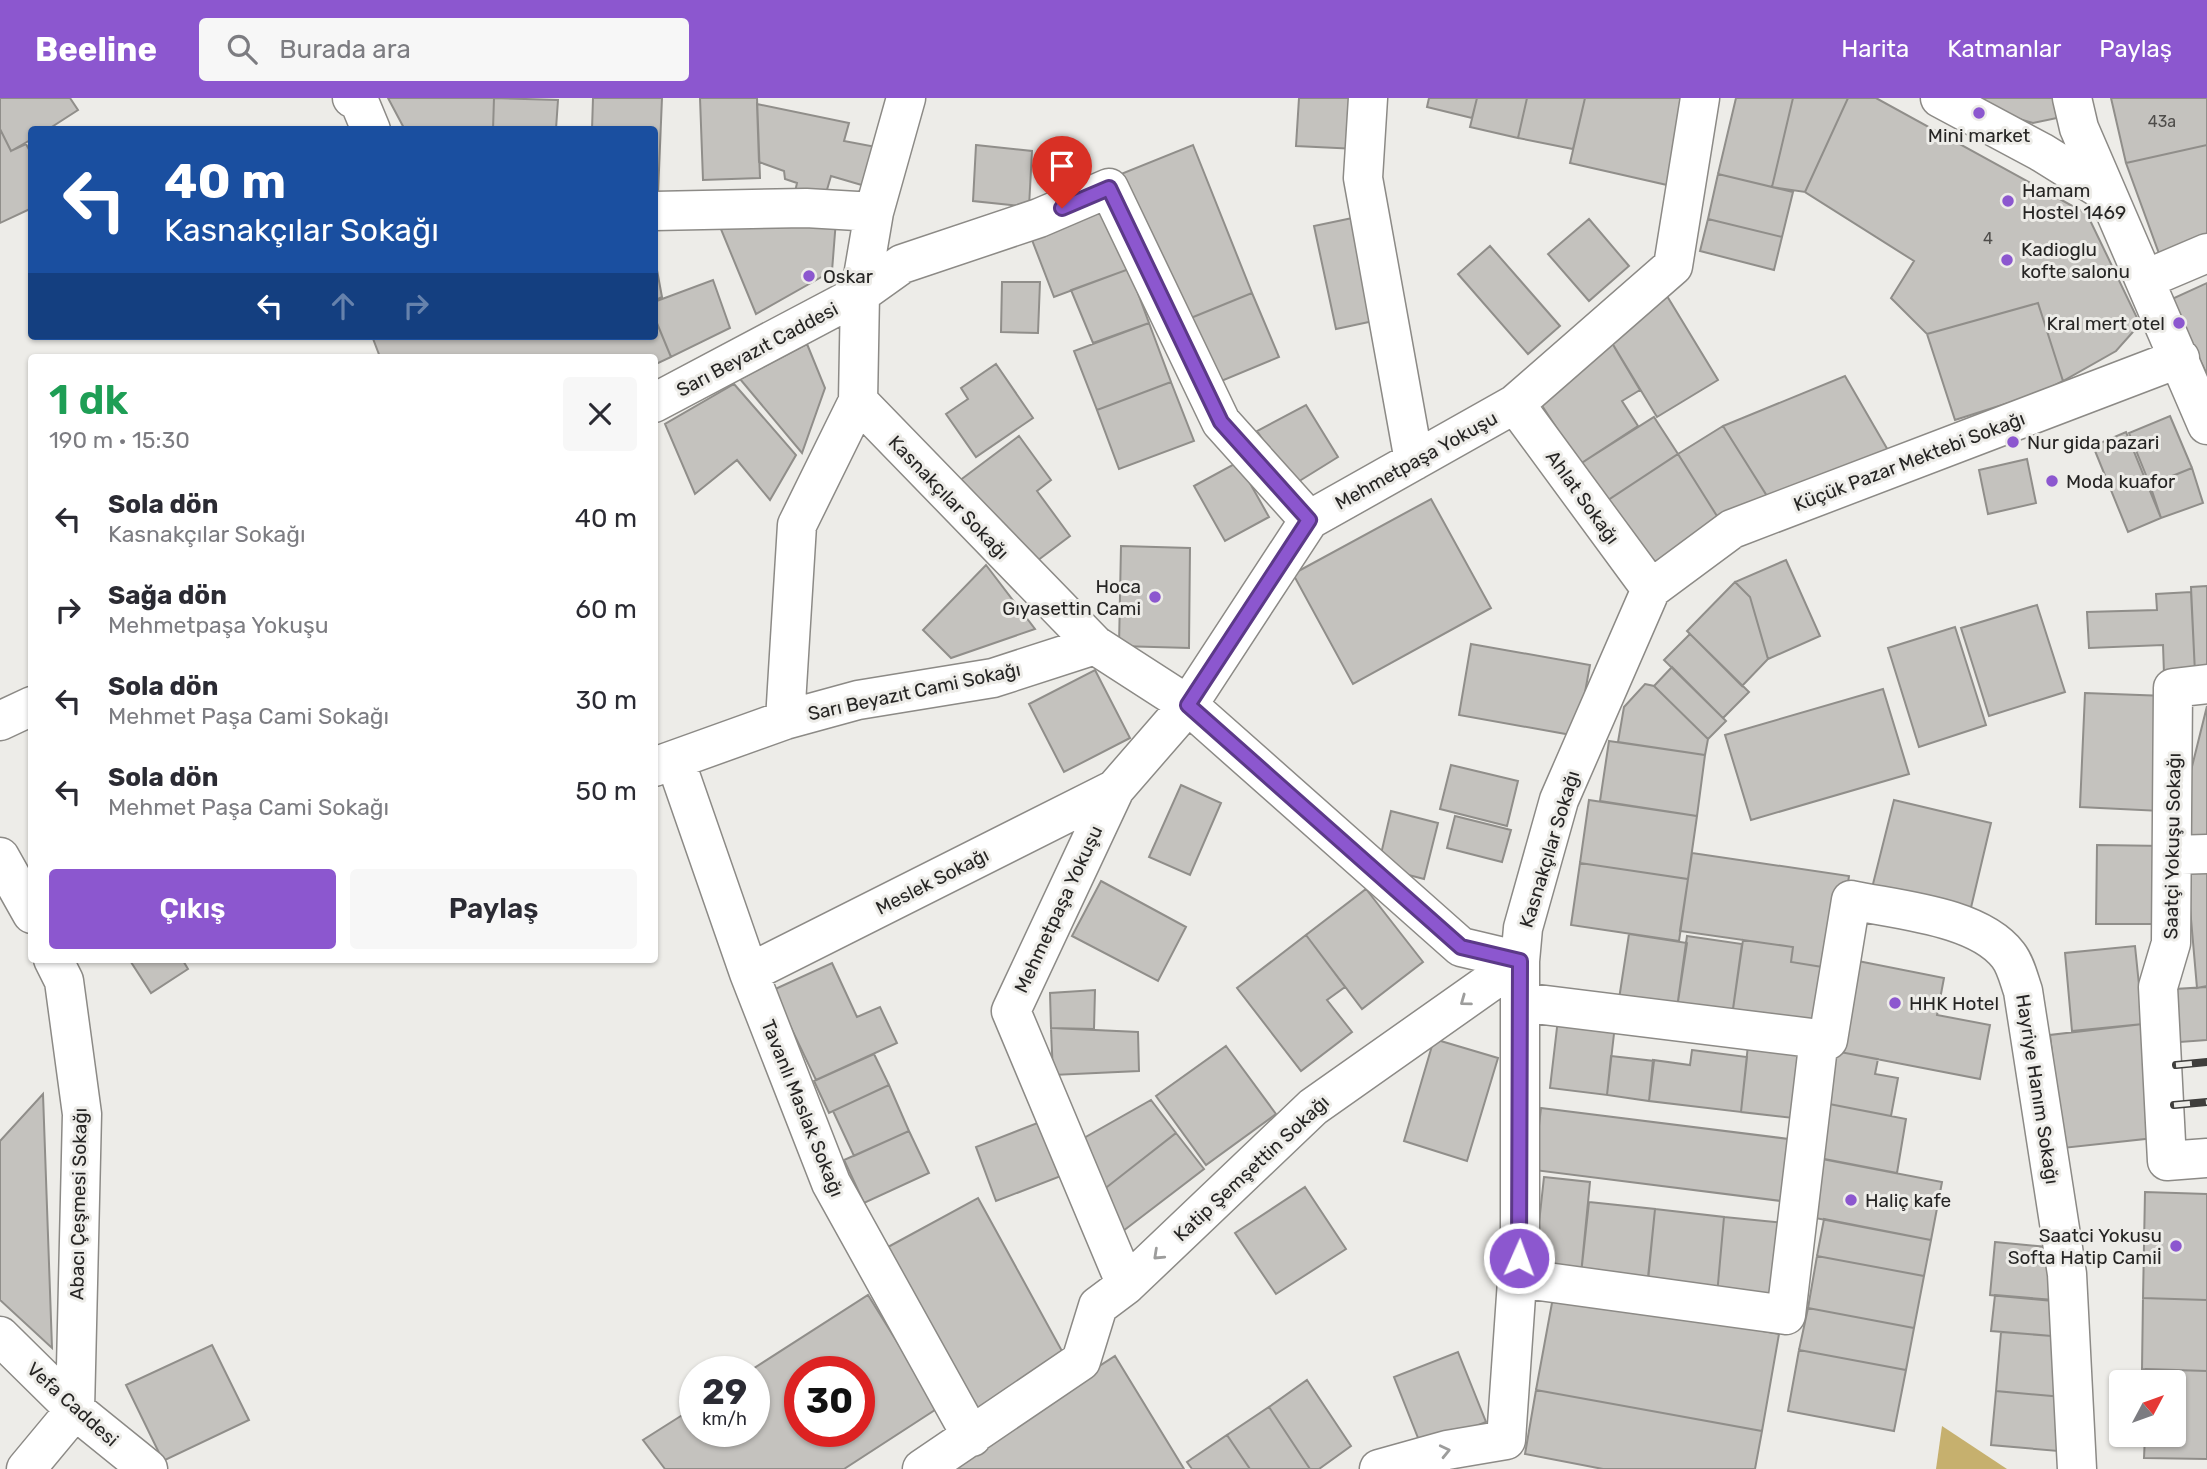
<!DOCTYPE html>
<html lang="tr">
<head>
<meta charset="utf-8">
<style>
  body { margin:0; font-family:Rubik,sans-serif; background:#f7f7f7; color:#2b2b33; height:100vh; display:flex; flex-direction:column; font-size:26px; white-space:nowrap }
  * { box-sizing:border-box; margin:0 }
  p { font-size:23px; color:#7c7c81 }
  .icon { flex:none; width:38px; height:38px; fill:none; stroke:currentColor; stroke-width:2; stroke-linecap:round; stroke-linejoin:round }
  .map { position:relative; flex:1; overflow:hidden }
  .drawer { position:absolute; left:28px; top:256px; width:630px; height:609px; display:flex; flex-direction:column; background:#fff; border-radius:7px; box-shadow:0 2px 5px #0004 }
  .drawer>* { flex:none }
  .top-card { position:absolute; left:28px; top:28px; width:630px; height:214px; border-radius:7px; box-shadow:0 2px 5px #0004; background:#1a4fa0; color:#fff; overflow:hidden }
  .needle { width:46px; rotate:49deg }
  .controls { position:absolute; left:2109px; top:1272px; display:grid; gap:14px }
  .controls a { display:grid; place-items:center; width:77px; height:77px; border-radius:7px; background:#fff; box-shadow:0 2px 5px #0004; font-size:35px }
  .speed { position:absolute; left:679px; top:1258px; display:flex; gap:14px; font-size:35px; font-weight:700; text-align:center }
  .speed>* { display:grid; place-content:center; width:91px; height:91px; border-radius:50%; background:#fff; box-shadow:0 2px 5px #0004; line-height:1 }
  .speed small { font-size:18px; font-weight:400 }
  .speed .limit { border:10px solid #d22; background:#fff; color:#111 }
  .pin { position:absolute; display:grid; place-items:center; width:60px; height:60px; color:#fff; margin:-72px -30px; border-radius:50% 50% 50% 0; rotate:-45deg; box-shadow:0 0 7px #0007 }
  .pin .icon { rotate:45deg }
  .me { position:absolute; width:77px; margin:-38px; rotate:2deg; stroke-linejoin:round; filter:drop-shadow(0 0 5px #0008) }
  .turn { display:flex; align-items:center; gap:24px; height:147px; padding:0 21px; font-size:32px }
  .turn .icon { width:91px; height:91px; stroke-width:2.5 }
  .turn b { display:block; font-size:49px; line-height:60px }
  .lanes { display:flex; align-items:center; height:66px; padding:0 21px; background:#0003; justify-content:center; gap:35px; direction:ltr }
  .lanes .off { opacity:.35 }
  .round { display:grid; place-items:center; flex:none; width:74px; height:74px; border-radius:7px; background:#f7f7f7 }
  .head { display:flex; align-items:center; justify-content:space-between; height:119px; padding:0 21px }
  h1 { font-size:42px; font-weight:600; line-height:52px; color:#1e9e55 }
  .action { display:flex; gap:14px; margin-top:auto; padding:14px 21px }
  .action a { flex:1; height:80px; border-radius:7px; background:#8c57cf; color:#fff; font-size:28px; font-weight:600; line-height:80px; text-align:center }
  .action a+a { background:#f7f7f7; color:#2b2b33 }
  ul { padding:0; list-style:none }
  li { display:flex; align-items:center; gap:21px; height:91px; padding:0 21px }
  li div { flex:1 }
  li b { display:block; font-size:26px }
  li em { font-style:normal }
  header { display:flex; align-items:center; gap:42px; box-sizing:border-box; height:98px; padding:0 35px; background:#8c57cf; color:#fff }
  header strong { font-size:33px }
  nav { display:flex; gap:38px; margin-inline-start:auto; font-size:24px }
  .search { width:490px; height:63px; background:#f7f7f7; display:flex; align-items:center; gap:18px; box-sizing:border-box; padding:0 24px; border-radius:7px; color:#7c7c81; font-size:26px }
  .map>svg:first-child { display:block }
</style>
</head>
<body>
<header>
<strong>Beeline</strong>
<div class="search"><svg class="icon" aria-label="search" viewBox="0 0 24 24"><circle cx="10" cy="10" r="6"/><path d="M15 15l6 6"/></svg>Burada ara</div>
<nav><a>Harita</a><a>Katmanlar</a><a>Paylaş</a></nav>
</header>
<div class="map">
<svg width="2207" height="1371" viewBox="0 0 2207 1371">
  <rect width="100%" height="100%" fill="#edece8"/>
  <path fill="#c6b06e" d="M1942,1328L2007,1371H1936Z"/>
  <path fill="#c4c2be" stroke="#908e8a" stroke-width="2" fill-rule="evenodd" d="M0,0H70L78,12L47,32H32V41L11,53L0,31Z
    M388,0H494L493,32H405Z
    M494,0L558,2L556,31L567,32H493Z
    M593,0H662L658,96H654V32H592Z
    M700,0H757L760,80L703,82Z
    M1299,0H1360L1357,51L1296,48Z
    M1429,0H1477L1472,20L1427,9Z
    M1477,0H1527L1518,40L1470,29Z
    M1527,0H1585L1573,51L1518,40Z
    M1585,0H1687L1667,87L1570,65Z
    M1736,0H1793L1772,89L1718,76Z
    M1793,0H1848L1805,94L1772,89Z
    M1848,0H1876L2087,116L2140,226L2116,253L2063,283L2038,205L1927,236L1891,200L1914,163L1805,94Z
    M1964,0H2053L2057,20L2033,25L1963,5Z
    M2111,0H2207V47L2126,65Z
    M757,6L849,25L844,43L876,49L865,88L831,78L824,102L795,94L797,85L785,81L784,73L759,64Z
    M0,31L11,53L26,46L32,57V110L0,125Z
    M976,47L1032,53L1029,109L973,103Z
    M1193,47L1252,195L1181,224L1121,76Z
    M2207,47V144L2161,161L2126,65Z
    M1718,76L1793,94L1782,139L1708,121Z
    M1102,101L1129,171L1054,199L1027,129Z
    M1362,118L1383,221L1336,231L1314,128Z
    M1589,121L1629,168L1589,203L1548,156Z
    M1708,121L1782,139L1774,172L1700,153Z
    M836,122L832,173L756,216L718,124Z
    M1490,148L1560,228L1528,256L1458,176Z
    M654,156L662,199L654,203Z
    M1129,171L1149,225L1093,245L1071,192Z
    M713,182L730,230L671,259L654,218V204Z
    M1002,184H1040L1038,235L1001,234Z
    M2207,185V277L2172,201Z
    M1252,195L1279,259L1207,289L1181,224Z
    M1667,198L1718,282L1657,319L1606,235Z
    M2038,205L2063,283L2040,295L1955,322L1927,236Z
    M654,218L671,259L654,267V259H380L372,238H654Z
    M1149,225L1171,284L1097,312L1074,253Z
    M1606,235L1640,292L1622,303L1638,328L1580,366L1539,303Z
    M807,246L825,290L802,355L740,281Z
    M996,266L1033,320L976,359L946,316L968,301L961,290Z
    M1845,278L1889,354L1767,398L1723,328Z
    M1171,284L1194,343L1119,371L1097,312Z
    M734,286L796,357L770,402L737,362L695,396L665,326Z
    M1306,307L1338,359L1293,387L1257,333Z
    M2170,318L2192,370L2150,387L2129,335Z
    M1654,319L1678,356L1605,404L1580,366Z
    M1723,328L1767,398L1722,426L1678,356Z
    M2126,334L2161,420L2128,434L2093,348Z
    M1019,338L1051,382L1037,393L1070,438L1033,466L955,386Z
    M1678,356L1722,426L1649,474L1605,404Z
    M2027,361L2036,405L1988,416L1979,372Z
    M1238,364L1269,419L1225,443L1194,388Z
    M2192,370L2203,405L2161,420L2150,387Z
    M1431,401L1491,510L1353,586L1293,476Z
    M1121,448L1190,450L1189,550L1119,548Z
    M1786,462L1820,538L1768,561L1750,499L1735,484Z
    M986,467L1035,531L951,560L923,532Z
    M1735,484L1750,499L1768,561L1742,588L1687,533Z
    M2207,488V574L2195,575L2191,489Z
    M2191,494L2195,575L2164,576L2163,547L2089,550L2087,514L2157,512L2156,496Z
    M2037,507L2065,594L1989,618L1961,530Z
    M1955,529L1986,627L1919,649L1888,550Z
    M1690,536L1749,594L1723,620L1664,562Z
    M1471,546L1590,567L1577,638L1459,617Z
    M1672,569L1726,623L1708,641L1654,588Z
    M1095,572L1130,640L1064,674L1029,606Z
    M1645,586L1654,588L1708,641L1705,657L1618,644L1624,609Z
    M1883,591L1909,676L1751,722L1725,637Z
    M2085,595L2166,598L2161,713L2080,709Z
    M2207,608V751L2188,753L2182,709Z
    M1609,643L1705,657L1697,718L1600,703Z
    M1451,667L1518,683L1507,728L1440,711Z
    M1181,687L1221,705L1190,777L1149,759Z
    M1589,702L1697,718L1688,781L1580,765Z
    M1894,702L1991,725L1969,818L1871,794Z
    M1391,713L1438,725L1424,781L1378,769Z
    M1455,718L1511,732L1502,764L1447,750Z
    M2097,747L2165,748V826H2096Z
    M1692,755L1849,778L1835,871L1791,864L1793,849L1680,833Z
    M1580,765L1688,781L1679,843L1571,827Z
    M2207,774V888L2197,890L2187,775Z
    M1101,783L1186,829L1158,883L1072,838Z
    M1366,791L1423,864L1362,911L1306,837Z
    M1629,836L1687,845L1677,910L1619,901Z
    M1306,837L1345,889L1327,902L1352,934L1301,973L1237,890Z
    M1687,838L1742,846L1732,918L1677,910Z
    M1743,842L1793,849L1791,864L1835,871L1827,932L1731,925Z
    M2135,848L2143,926L2072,933L2065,855Z
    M129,861H182L188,871L151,895Z
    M1858,863L1944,880L1937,917L1990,927L1980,981L1840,954Z
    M832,865L857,919L880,909L897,945L816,982L773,892Z
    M2207,889V942L2180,944L2175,891Z
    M1095,892L1094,931L1051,930L1050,895Z
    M1558,921L1615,927L1607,997L1550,990Z
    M2143,926L2154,1040L2063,1050L2050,937Z
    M1051,930L1138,934L1139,973L1053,977Z
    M1434,941L1498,960L1467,1063L1404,1043Z
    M1748,947L1810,955L1802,1021L1741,1014Z
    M1226,948L1276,1016L1206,1067L1156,998Z
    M1692,952L1747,959L1741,1014L1649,1003L1653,962L1690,967Z
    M1829,952L1878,961L1875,976L1898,980L1891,1018L1819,1004Z
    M874,956L889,987L829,1015L814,983Z
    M1611,958L1654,963L1649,1003L1607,997Z
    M889,987L909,1033L854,1058L833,1013Z
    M43,996L52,1250L0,1202V1043Z
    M1151,1002L1176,1035L1098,1096L1077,1044Z
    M1824,1005L1906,1021L1897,1075L1814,1059Z
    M1541,1010L1797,1042L1789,1104L1534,1072Z
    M1040,1024L1061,1078L996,1103L976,1049Z
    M909,1033L929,1075L864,1105L844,1062Z
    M1176,1035L1204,1071L1114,1140L1098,1096Z
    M1822,1061L1942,1084L1931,1142L1810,1119Z
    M1544,1079L1590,1084L1581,1176L1534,1171Z
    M1305,1089L1346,1151L1276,1196L1235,1135Z
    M2145,1094L2207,1096V1202L2143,1200Z
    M978,1100L1068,1264L978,1313L888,1149Z
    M1589,1104L1655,1111L1648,1183L1581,1176Z
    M1655,1111L1724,1119L1717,1197L1647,1189Z
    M1724,1119L1784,1125L1775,1204L1717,1197Z
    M1824,1121L1931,1142L1924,1178L1817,1158Z
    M1995,1144L2057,1150L2052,1203L1990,1197Z
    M1817,1158L1924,1178L1914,1230L1808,1210Z
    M1554,1194L1779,1236L1762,1333L1536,1292Z
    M868,1197L938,1310L844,1371H665L643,1342L695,1309V1334H754V1274H748ZM800,1274H859V1334H800Z
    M1995,1197L2054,1202L2052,1238L1991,1233Z
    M2143,1200L2207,1202V1273L2142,1271Z
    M1808,1210L1914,1230L1906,1272L1799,1252Z
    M2001,1234L2052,1238L2063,1299L1996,1293Z
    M212,1247L249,1322L163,1363L126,1287Z
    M1799,1252L1906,1272L1894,1333L1788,1313Z
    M1458,1254L1486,1324L1422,1350L1394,1279Z
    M1115,1258L1184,1371H940Z
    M2146,1271L2207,1273V1361L2144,1360L2145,1337H2174V1284H2145Z
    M1307,1282L1351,1348L1319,1371H1310L1269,1309Z
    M1536,1292L1762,1333L1755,1371H1603L1525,1356Z
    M1996,1293L2063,1299L2058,1353L1991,1347Z
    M1269,1309L1310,1371H1250L1227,1337Z
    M1227,1337L1250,1371H1192L1187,1364Z"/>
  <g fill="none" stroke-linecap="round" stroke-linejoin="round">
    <g stroke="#8c8a86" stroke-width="41">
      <path id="minor" d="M352,0L359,3L371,32
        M1368,0L1363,80L1414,363
        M1940,0L2041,54L2107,95
        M2072,0L2079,30L2207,327
        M654,113L806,110L874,114
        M2146,181L2207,155
        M858,303L1095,547L1188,607L1461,849L1520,863
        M654,305L860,196L902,166L1039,120L1109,90L1221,324L1309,422
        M1515,306L1651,491
        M2207,586L2173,590L2171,845L2158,889L2167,1063L2207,1060
        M785,622L797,427L858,303L860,196L874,114L906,0
        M0,623L32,608
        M675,662L749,875L831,1085L972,1339
        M654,669L785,622L858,602L993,580L1095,547
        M2173,757L2207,756
        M0,759L32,816
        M749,875L1115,691
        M1520,904L1828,942L1851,802C1898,812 1978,818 2008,857C2016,867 2019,882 2023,893L2067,1176L2077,1371
        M1518,1180L1786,1217L1819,940
        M1126,1187L1011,913L1115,691L1188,607L1309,422L1515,306L1673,168L1700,0
        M0,1238L75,1312L148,1371
        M26,1371L75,1312L82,1016L64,883L53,861
        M922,1371L1081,1263L1098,1208L1126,1187L1313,1009L1520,863
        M1379,1371L1447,1352L1506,1342L1520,1140V863L1523,830L1559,702L1651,491L1732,431L2180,260"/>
    </g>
    <use href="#minor" stroke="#fff" stroke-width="38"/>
    <g stroke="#3f3e3c" stroke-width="8">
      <path id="rail" d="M2176,967L2207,964
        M2174,1007L2207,1004"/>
    </g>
    <use href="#rail" stroke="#edece8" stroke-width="5" stroke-dasharray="16" stroke-linecap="butt"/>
  </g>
  <defs><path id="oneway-chevron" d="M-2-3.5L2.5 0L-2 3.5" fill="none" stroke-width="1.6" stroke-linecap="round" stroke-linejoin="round" transform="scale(1.75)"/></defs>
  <g stroke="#9d9d9c">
    <use href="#oneway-chevron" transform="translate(1465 903) rotate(144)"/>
    <use href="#oneway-chevron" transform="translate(1158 1157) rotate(137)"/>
    <use href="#oneway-chevron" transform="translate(1445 1353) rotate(-13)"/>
  </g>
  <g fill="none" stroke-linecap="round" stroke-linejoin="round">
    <g stroke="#5b3987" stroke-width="18">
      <path id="route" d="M1062,110L1109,90L1221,324L1309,422L1188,607L1461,849L1520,863L1519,1160"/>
    </g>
    <use href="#route" stroke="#8c57cf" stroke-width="12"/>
  </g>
  <g fill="#8c57cf" stroke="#edece8" stroke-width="2.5">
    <circle cx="1979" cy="15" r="7"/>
    <circle cx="2008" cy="103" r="7"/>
    <circle cx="2007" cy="162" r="7"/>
    <circle cx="809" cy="178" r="7"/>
    <circle cx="2179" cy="225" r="7"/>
    <circle cx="2013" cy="344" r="7"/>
    <circle cx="2052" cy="383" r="7"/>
    <circle cx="1155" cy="499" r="7"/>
    <circle cx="1895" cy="905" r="7"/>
    <circle cx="1851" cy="1102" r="7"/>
    <circle cx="2176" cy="1148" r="7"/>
  </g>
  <g text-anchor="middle" stroke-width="6" stroke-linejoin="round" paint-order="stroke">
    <g font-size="16" fill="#4e4c4a">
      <text x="2162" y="29">43a</text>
      <text x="1988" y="146">4</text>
    </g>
    <g font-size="19" fill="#262524" stroke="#edece8" text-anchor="start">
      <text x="1979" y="44" text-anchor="middle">Mini market</text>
      <text x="2022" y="99">Hamam<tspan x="2022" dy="22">Hostel 1469</tspan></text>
      <text x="2021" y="158">Kadioglu<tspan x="2021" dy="22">kofte salonu</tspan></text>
      <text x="823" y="185">Oskar</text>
      <text x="2165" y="232" text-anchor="end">Kral mert otel</text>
      <text x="2027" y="351">Nur gida pazari</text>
      <text x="2066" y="390">Moda kuafor</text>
      <text x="1141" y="495" text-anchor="end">Hoca<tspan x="1141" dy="22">Gıyasettin Cami</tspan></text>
      <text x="1909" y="912">HHK Hotel</text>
      <text x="1865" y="1109">Haliç kafe</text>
      <text x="2162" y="1144" text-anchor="end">Saatci Yokusu<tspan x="2162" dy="22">Softa Hatip Camiİ</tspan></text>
    </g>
    <g font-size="19" fill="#262524" stroke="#edece8">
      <text transform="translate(757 251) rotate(-28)" y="7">Sarı Beyazıt Caddesi</text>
      <text transform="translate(1416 362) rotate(-29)" y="7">Mehmetpaşa Yokuşu</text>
      <text transform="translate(1909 363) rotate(-21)" y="7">Küçük Pazar Mektebi Sokağı</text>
      <text transform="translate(949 399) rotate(46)" y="7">Kasnakçılar Sokağı</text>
      <text transform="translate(1583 399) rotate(54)" y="7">Ahlat Sokağı</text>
      <text transform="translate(914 593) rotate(-12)" y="7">Sarı Beyazıt Cami Sokağı</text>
      <text transform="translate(2172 748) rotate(-89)" y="7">Saatçi Yokuşu Sokağı</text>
      <text transform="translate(1549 751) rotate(-73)" y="7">Kasnakçılar Sokağı</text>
      <text transform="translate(932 783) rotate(-27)" y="7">Meslek Sokağı</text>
      <text transform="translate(1058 811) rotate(-65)" y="7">Mehmetpaşa Yokuşu</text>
      <text transform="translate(2038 991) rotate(81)" y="7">Hayriye Hanım Sokağı</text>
      <text transform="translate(803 1010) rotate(68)" y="7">Tavanlı Maslak Sokağı</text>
      <text transform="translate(1251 1070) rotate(-43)" y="7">Katip Şemşettin Sokağı</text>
      <text transform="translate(78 1106) rotate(-89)" y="7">Abacı Çeşmesi Sokağı</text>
      <text transform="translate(73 1306) rotate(42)" y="7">Vefa Caddesi</text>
    </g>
  </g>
</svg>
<div class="controls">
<a><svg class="needle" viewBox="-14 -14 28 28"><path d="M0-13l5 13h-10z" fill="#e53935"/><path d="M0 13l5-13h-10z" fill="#7c7c81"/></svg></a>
</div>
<div class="speed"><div>29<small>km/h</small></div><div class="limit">30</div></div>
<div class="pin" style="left:1062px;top:110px;background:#d93025"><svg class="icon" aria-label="arrive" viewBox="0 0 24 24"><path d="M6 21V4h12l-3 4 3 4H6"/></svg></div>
<svg class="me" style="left:1519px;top:1160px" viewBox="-20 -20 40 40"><circle r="17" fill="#8c57cf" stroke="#fff" stroke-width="3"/><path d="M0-11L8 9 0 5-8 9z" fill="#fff"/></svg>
<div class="top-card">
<div class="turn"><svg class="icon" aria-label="left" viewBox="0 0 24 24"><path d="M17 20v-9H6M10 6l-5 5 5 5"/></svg><div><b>40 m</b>Kasnakçılar Sokağı</div></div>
<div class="lanes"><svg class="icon" aria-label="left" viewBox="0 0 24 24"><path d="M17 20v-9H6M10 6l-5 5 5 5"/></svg><svg class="icon off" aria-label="ahead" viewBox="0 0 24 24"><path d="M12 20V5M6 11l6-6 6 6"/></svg><svg class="icon off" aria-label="right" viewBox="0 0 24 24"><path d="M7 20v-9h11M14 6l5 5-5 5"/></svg></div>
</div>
<section class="drawer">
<div class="head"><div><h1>1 dk</h1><p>190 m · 15:30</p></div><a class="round"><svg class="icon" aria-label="close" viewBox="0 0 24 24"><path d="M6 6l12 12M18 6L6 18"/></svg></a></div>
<ul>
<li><svg class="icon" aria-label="left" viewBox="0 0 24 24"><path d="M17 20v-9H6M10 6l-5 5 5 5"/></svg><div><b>Sola dön</b><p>Kasnakçılar Sokağı</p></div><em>40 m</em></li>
<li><svg class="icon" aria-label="right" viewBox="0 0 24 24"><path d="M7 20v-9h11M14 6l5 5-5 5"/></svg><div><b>Sağa dön</b><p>Mehmetpaşa Yokuşu</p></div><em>60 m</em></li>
<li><svg class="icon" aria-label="left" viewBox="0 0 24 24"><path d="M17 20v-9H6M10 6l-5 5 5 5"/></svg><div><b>Sola dön</b><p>Mehmet Paşa Cami Sokağı</p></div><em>30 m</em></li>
<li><svg class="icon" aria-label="left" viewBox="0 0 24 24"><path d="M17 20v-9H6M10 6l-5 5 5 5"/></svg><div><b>Sola dön</b><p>Mehmet Paşa Cami Sokağı</p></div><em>50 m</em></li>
</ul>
<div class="action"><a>Çıkış</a><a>Paylaş</a></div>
</section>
</div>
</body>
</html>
